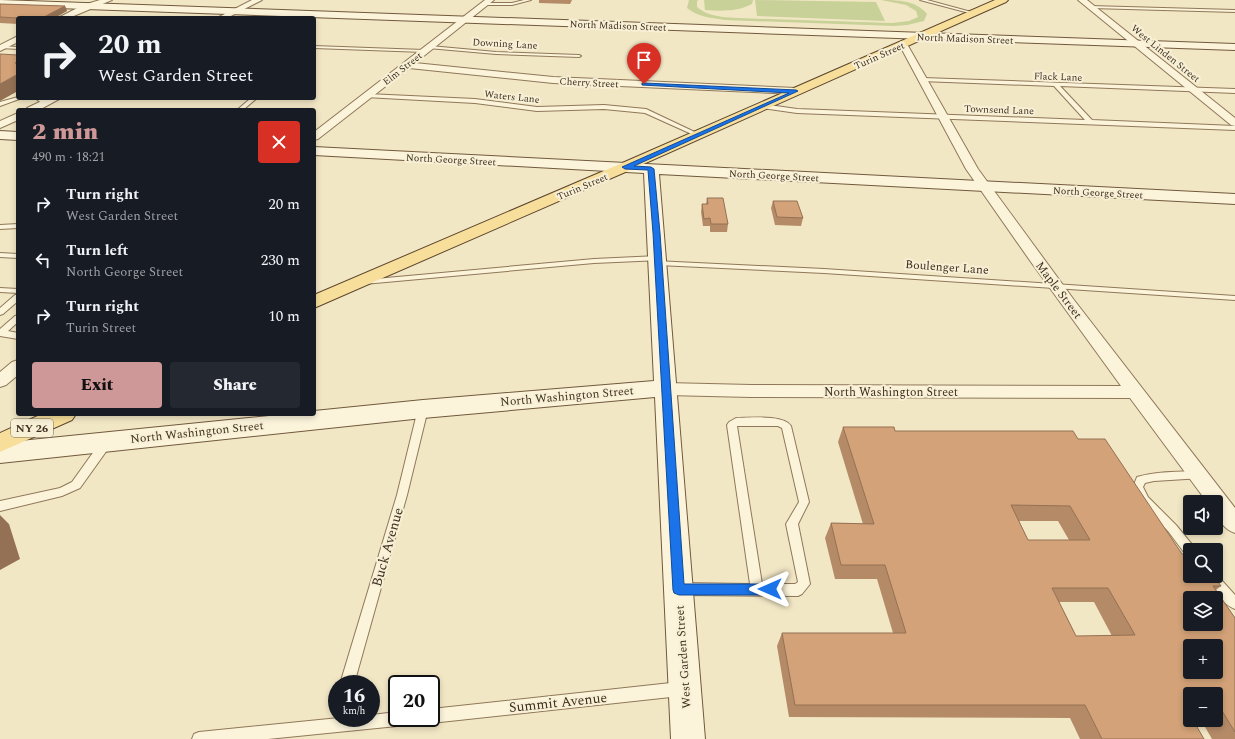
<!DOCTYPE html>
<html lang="en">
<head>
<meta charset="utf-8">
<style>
  body { margin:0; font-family:Spectral,serif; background:#242831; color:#f1f3f6; height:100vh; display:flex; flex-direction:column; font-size:15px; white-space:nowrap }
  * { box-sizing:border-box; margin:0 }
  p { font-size:13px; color:#9ea1a6 }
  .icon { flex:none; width:22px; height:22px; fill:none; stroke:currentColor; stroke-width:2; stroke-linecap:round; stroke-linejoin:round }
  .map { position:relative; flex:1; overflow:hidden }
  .sheet { position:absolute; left:16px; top:108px; width:300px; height:308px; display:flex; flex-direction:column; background:#171b24; border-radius:4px; box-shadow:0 2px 6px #0003 }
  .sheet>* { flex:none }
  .banner { position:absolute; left:16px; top:16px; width:300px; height:84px; border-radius:4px; box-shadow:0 2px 6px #0003; background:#171b24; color:#f1f3f6; overflow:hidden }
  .controls { position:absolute; left:1183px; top:495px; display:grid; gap:8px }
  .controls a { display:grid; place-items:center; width:40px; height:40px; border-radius:4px; background:#171b24; box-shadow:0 2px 6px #0003; font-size:20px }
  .speed { position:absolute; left:328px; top:675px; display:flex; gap:8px; font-size:20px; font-weight:700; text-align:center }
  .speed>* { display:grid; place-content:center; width:52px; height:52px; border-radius:50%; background:#171b24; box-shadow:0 2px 6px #0003; line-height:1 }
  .speed small { font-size:10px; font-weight:400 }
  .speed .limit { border:2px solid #111; border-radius:6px; background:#fff; color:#111 }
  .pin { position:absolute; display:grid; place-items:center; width:34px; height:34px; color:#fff; margin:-41px -17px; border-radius:50% 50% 50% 0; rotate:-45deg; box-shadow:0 0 4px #0007 }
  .pin .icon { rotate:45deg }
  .me { position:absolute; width:44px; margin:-22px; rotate:270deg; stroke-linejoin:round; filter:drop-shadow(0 0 3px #0008) }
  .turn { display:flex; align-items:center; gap:14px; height:84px; padding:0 16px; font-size:18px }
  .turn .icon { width:52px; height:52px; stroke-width:2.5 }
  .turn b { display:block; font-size:28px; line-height:34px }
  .round { display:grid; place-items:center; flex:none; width:42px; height:42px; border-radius:4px; background:#242831 }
  .head { display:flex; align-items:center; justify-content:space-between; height:68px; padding:0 16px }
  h1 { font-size:24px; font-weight:800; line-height:30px; color:#ce9898 }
  .button { display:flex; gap:8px; margin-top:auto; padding:8px 16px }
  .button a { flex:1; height:46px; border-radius:4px; background:#ce9898; color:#111; font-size:16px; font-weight:800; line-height:46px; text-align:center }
  .button a+a { background:#242831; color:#f1f3f6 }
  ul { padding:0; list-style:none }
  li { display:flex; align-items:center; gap:12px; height:56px; padding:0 16px }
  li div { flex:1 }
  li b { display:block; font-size:15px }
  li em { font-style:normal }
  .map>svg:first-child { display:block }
</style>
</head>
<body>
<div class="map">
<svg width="1235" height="739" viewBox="0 0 1235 739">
  <rect width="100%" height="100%" fill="#f2e7c5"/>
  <path fill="#c8d198" d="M689,0H699L697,1V7C707,16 722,17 736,18L892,23L909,21L918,17L916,11L906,5L881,0C897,0 916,0 927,14L924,21L907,25L894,26L725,20C712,18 698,17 687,8Z
    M704,0H753L752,4C737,12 721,11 705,10Z
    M755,0L876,2L885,21L757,16Z"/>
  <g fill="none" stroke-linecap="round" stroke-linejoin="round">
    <g stroke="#8f7859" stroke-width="2">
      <path id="lane" d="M524,0H531L512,5H486L484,4L486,3H512Z
        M920,0H927L975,13L973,14Z
        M1090,6L1235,10V12L1091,8Z
        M0,46L18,47V49L1,48Z
        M314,46L424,50L426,51L424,52L314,48Z
        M430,46L496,52L579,55L581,56L579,57L496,54L428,48Z
        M923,78L1235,89V93L1060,86L1092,120L1235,126V130L797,113L762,108L759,106L762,104L797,109L1085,120L1054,86L921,81L920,80Z
        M367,94L475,99L537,107L604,105L646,109L701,135L696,136L645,113L604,109L537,111L475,103L365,97L364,96Z
        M18,97V98H22L0,106V102Z
        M35,98H41L48,103L43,104Z
        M251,98H257L243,110H237Z
        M18,224V228L0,229V225Z
        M0,253L18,254V258L0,257Z
        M658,256H661V260L594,263L364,284L360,282L364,280L594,259Z
        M655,261L824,269L1235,296V300L824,273L658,265L654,263Z
        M0,288L18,289V293L0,292Z
        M15,295H18V301L3,314L0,315V308Z
        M18,315V322L8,331L18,333V339L0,336V329L15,316Z
        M423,405L426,407L428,409L407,495L354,684H340L397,495L418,409L420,407Z
        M736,418C749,418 784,414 791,426L809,502L798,524L810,584L802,594L798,596L682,595L678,593L676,589L678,585L682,583L750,584L727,425L729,422ZM737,426H778L782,428L799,502L786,524L798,582L795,584H762Z
        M106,439L110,440L111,443L110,446L80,488L62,496L0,511V501L60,488L72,482L102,440Z
        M1198,471L1202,472L1203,475L1202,478L1154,481L1145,483L1143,487L1148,497L1176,525L1194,547L1195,550H1190V556L1186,555L1168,531L1140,503L1133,487L1137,477C1157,471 1178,472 1198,471Z
        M1216,574L1235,595V609C1223,604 1209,588 1204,576H1216Z
        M680,682L685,684L687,689L685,694L680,696L431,723L426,721L425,718H431V709Z
        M397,712V718H414L412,723L407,725L268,739H192L194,734L199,732L339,718H371V715Z"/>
    </g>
    <g stroke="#8f7859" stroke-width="2">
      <path id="street" d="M100,0H112L69,18H58L83,5Z
        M252,0H262L227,18H217Z
        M485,0H494L415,63L553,77L796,88L801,91L796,94L553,83L409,68L318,139L314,140V132Z
        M1078,0H1087L1235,118V126L1231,125Z
        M18,36V42L0,51V45Z
        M903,41L907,44L978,169L1074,300L1235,508V533C1221,528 1216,516 1216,502H1207L1130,398L751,397L666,395L660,393L657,389L660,385L666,383L751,385L1121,386L1031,262L966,169L899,44Z
        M48,98H61L39,110H26L27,108Z
        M18,113V120L0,128V121Z
        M18,360V375L6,385L0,387V372L12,362Z"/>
    </g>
    <g stroke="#71593c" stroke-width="2">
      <path id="secondary" d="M0,0L1235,44V50L0,6Z
        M0,131L18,132V140L0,139Z
        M314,147L1235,194V204L659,174L705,739H671L655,397L423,418L0,463V443L289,414H314V411L423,400L654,381L644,173L314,155Z"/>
    </g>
    <g stroke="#5c462e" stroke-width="2">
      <path id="primary" d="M995,0H1008L1006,2L630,170L314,308V295L620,164Z
        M42,414H76L72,420L0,452V433Z"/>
    </g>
    <use href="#lane" fill="#fbf3da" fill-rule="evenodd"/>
    <use href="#street" fill="#fbf3da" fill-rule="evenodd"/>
    <use href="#secondary" fill="#fbf3da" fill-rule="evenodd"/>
    <use href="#primary" fill="#f7df9b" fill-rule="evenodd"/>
  </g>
  <path fill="#b58b67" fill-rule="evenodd" d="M539,0H572L570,4L539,3Z
    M0,4L65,6L67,11L18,18V24L0,23Z
    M707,198L728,224L727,232H710V226H703L701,212L702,204H706Z
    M773,201L803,218L801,226L775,225L771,208Z
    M843,427L895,431L1078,439L1182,554L1221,586L1216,590L1235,618V739H1212L1201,720H1216V694H1190V720L1204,739H1080L1070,718L789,717L777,646L782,633H893L877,579H835L825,538L831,523L863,524L838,442ZM1019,521H1058L1069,540H1028ZM1059,602H1094L1112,636H1076Z"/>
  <path fill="#947154" d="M65,6L67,11L55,18H42Z
    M18,74V91L0,101V84Z
    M0,515L9,524L20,559L0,570Z"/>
  <path fill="#d3a278" stroke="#947154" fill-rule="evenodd" d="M0,4L65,6L42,18H18L0,17Z
    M0,54L18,55V61L15,63H18V74L0,84Z
    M707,198H723L728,224H711L710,218L704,219L702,204H708Z
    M773,201H797L803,218L777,217Z
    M843,427H894L895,431H1073L1078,439H1105L1182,554H1190V576H1214L1221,586H1213L1235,618V732L1219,706H1216V694H1190V706H1185L1190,715V720H1193L1204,739H1102L1085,705H795L782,633H906L885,565H841L831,523L874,524ZM1011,505L1070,506L1090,540H1028ZM1052,588H1108L1135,635L1076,636ZM1190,598H1216V624H1190ZM1190,646H1216V672H1190Z"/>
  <path fill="#1a73e8" stroke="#114b97" d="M644,83L796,90L798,91L634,166L651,167L654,169L660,233L684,584H770L775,585L776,589L775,593L770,595H679L674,593L673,590L653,233L648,170L625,169L622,167L789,93L642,85V83Z"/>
  <g text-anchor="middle" stroke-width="4" stroke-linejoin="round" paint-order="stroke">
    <g font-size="10" fill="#3e2f1e" stroke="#f8f0d6">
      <text transform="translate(618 25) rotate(2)" y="4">North Madison Street</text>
      <text transform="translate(965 38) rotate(2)" y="4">North Madison Street</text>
      <text transform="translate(505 43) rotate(3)" y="4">Downing Lane</text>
      <text transform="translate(1166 53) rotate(39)" y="4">West Linden Street</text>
      <text transform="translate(879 55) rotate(-24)" y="4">Turin Street</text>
      <text transform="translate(402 68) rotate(-38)" y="4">Elm Street</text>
      <text transform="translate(1058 76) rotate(2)" y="4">Flack Lane</text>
      <text transform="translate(589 82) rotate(3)" y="4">Cherry Street</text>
      <text transform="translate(512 96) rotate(6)" y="4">Waters Lane</text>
      <text transform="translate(999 109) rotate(2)" y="4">Townsend Lane</text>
      <text transform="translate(451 159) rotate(3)" y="4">North George Street</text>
      <text transform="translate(774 175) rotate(3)" y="4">North George Street</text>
      <text transform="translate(582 186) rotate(-23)" y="4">Turin Street</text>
      <text transform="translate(1098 192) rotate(3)" y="4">North George Street</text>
    </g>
    <rect fill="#f8f0d6" stroke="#766955" stroke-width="1" x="11" y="419" width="42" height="18" rx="3"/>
    <g font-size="11" font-weight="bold" fill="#3e2f1e">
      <text x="32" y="432">NY 26</text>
    </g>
    <g font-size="12" fill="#3e2f1e" stroke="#f8f0d6">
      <text transform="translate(947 267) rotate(4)" y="4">Boulenger Lane</text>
      <text transform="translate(1059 290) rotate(53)" y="4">Maple Street</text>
      <text x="891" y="396">North Washington Street</text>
      <text transform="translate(567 396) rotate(-5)" y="4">North Washington Street</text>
      <text transform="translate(197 432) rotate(-6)" y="4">North Washington Street</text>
      <text transform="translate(683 657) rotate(-94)" y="4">West Garden Street</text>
    </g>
    <g font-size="14" fill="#3e2f1e" stroke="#f8f0d6">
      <text transform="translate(387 547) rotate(-74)" y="5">Buck Avenue</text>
      <text transform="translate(558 702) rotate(-6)" y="5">Summit Avenue</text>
    </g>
  </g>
</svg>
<div class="controls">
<a><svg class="icon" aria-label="sound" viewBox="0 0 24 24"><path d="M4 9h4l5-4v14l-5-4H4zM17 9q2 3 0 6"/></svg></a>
<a><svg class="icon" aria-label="search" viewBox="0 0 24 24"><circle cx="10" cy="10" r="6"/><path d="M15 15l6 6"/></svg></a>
<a><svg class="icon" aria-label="layers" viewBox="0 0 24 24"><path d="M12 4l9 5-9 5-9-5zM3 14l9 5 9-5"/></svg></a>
<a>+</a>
<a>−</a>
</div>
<div class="speed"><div>16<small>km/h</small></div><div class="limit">20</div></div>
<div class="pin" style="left:644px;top:84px;background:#d93025"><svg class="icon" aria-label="arrive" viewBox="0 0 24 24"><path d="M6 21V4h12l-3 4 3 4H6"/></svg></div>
<svg class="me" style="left:770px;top:589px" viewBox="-20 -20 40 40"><path d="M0-17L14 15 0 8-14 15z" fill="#1a73e8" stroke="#fff" stroke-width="4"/></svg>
<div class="banner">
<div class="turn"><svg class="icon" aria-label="right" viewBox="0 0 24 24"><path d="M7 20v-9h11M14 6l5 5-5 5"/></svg><div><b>20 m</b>West Garden Street</div></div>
</div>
<section class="sheet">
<div class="head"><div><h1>2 min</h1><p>490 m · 18:21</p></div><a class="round" style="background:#d93025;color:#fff"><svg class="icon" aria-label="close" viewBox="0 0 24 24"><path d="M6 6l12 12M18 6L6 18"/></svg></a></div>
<ul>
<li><svg class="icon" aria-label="right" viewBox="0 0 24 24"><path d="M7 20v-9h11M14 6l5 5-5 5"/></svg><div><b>Turn right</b><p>West Garden Street</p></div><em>20 m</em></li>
<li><svg class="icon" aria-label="left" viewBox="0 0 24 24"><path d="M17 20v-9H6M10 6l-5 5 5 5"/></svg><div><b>Turn left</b><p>North George Street</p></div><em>230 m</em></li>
<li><svg class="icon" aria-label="right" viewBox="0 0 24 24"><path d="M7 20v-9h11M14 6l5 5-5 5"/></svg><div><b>Turn right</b><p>Turin Street</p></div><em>10 m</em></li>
</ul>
<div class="button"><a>Exit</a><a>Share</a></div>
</section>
</div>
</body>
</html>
